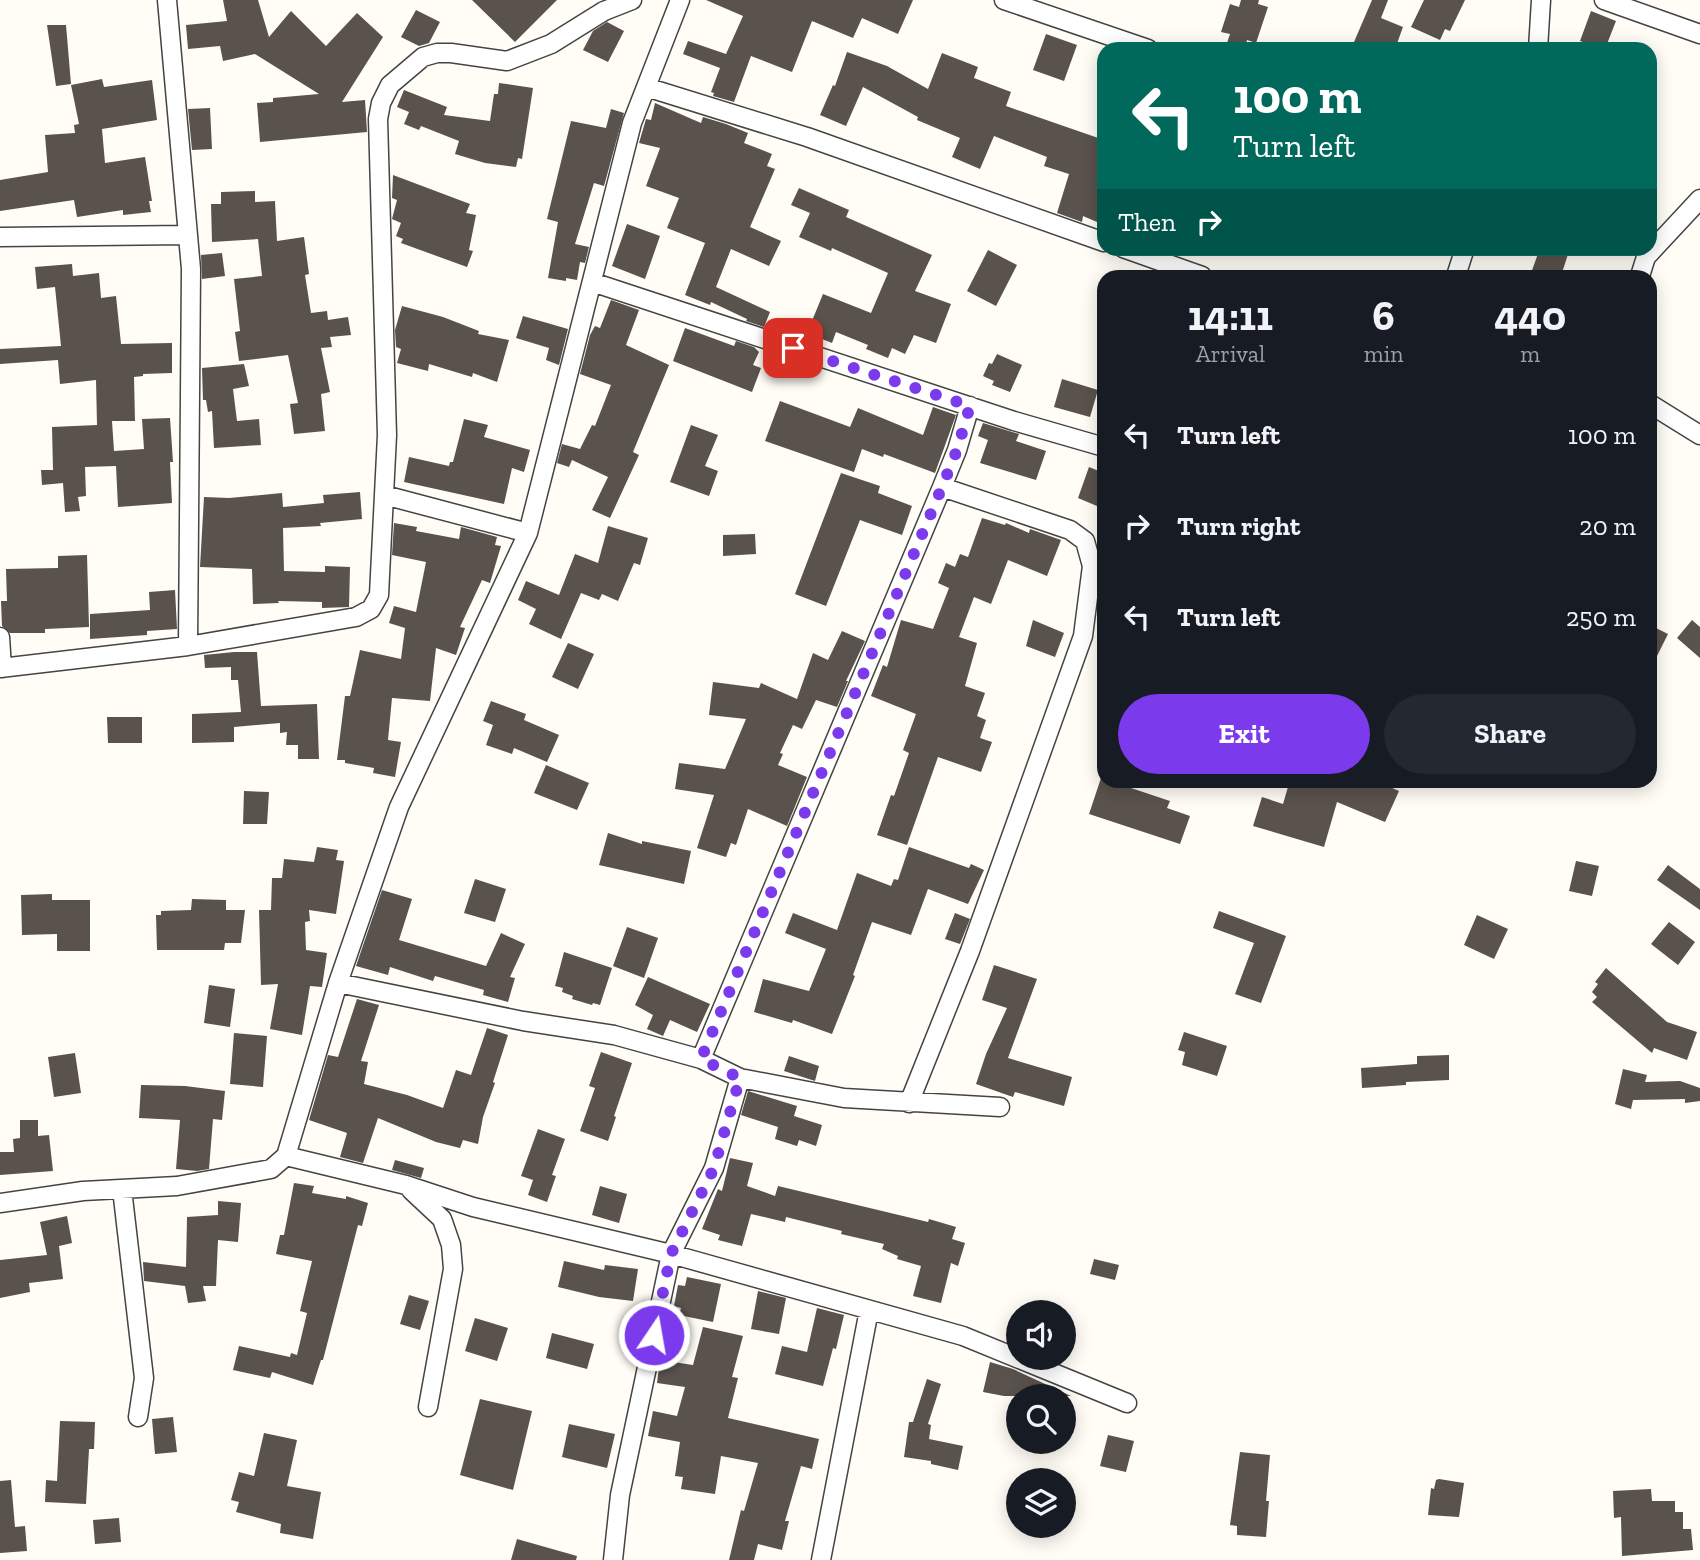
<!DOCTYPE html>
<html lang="en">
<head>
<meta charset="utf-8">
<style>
  body { margin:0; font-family:"Zilla Slab",serif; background:#242831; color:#f1f3f6; height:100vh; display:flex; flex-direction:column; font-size:26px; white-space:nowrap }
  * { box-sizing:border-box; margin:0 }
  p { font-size:23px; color:#9ea1a6 }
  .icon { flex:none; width:38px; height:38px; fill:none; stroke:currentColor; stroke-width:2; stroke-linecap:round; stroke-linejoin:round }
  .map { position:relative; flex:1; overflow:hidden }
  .panel { position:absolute; left:1097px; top:270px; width:560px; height:518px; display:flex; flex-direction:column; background:#171b24; border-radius:21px; box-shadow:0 4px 18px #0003 }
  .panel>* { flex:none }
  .top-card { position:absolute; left:1097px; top:42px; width:560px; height:214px; border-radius:21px; box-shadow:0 4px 18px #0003; background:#00695c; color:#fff; overflow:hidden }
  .buttons { position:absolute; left:1006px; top:1300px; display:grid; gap:14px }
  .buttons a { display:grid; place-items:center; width:70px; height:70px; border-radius:50%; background:#171b24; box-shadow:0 4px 18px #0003; font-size:35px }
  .pin { position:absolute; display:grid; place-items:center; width:60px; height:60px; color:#fff; margin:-30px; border-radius:14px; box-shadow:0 4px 10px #0006 }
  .me { position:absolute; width:77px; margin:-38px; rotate:12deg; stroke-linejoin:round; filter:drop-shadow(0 0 5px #0008) }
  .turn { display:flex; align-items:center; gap:24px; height:147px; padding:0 21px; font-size:32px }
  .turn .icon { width:91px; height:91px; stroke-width:2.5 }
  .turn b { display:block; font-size:49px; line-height:60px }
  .then { display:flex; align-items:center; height:66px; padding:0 21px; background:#0003; gap:14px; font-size:26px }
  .eta { display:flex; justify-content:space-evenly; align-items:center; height:119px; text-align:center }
  .eta b { font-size:42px; font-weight:700; line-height:49px }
  .action { display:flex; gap:14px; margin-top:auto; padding:14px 21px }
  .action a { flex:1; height:80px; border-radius:42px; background:#7c3aed; color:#fff; font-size:28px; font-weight:700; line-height:80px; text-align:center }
  .action a+a { background:#242831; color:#f1f3f6 }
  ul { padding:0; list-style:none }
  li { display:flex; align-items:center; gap:21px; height:91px; padding:0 21px }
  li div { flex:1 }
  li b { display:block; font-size:26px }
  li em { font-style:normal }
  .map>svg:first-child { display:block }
</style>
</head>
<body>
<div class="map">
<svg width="1700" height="1560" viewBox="0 0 1700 1560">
  <rect width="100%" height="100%" fill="#fffdf5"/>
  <path fill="#5a524d" d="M223,0H258L269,37L291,11L326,46L357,13L383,37L342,102L365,100L367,132L260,142L257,103L273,102V98L319,94L255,54L223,61L220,46L188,49L186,25L227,21Z
    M472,0H557L515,42Z
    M706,0H913L898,34L862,18L853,38L812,21L792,72L751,56L734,102L713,96L714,93L711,92L720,68L683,54L688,41L726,54L743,16Z
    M1241,0H1259L1258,4L1268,7L1256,43L1247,40L1245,48L1227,43L1230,34L1221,32L1230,4L1239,7Z
    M1372,0H1388L1381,18L1403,27L1395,49H1351Z
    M1424,0H1465L1450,31L1445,29L1440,40L1411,27Z
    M416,10L440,22L429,43L419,46L401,37Z
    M1591,11L1616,21L1605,49L1580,41Z
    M607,22L624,31L608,62L583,50L593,31Z
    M47,25H66L71,84L56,86Z
    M1046,34L1077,45L1064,81L1033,70Z
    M847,52L887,66L928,89L942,53L978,67L974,78L1011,92L1006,106L1104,140V225L1083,216L1082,222L1057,213L1069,174L1044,166L1047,157L994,136L980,169L952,157L960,138L917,120L918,117L863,87L846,126L820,115L833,85L835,86Z
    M102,79L104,87L152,80L157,120L102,129L105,163L145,157L152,201H149L151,212L123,215V210L77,217L74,200L0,211V180L48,172L45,135L75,133L74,125L79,124L71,85Z
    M499,83L533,88L522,159L518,158L516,167L485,163L455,154L459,141L421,126L419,130L404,124L409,112L397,107L404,90L447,107L444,115L490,121L494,94H498Z
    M655,103L701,123L703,117L726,124L748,133L744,143L772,154L767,166L775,169L750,227L781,241L769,266L731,249L716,287L770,312L764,327L746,321L747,319L711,302L710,305L685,295L705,243L667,228L679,198L646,186L660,148L639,143L646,119L651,120Z
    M210,108L212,149L192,150L188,109Z
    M611,109L624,113L604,186L594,183L575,244L589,247L585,263L580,262L577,280L566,278V281L548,278L558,222L547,219L571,121L606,128Z
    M393,175L470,204L466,213L476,215L469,250L473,251L467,267L401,243L403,239L396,236L401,223L392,219L397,200L392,198Z
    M799,188L849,210L846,217L932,255L915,291L951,304L936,343L914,335L905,354L892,348L888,358L866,349L868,345L836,332L832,343L807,333L823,294L871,313L888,273L832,248L831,251L799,237L810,213L791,205Z
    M255,191V202L275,201L277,241L304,237L309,274L305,275L311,313L327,311L328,320L348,317L351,335L330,337L332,347L321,348L330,392L321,394L325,431L294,434L290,404L298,403L288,355L239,361L235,332L240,331L234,279L262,276L258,239L212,242L211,204H221V192Z
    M627,224L660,236L645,279L612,266Z
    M1540,248H1570L1561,276H1530Z
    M988,250L1017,265L996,306L967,291Z
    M222,253L225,276L202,279L201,255Z
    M72,264L73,276L99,273L101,298L116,296L121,344L172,343V373L143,374V376L134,377L135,421H112L114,451L144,449L142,419L170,418L173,462H170L172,503L118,507L116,466L85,467L86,496L78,497L80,511L65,512L63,483L42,485L41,470H53L52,427L97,425L96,380L60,384L58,360L0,364V349L61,346L55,287L37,289L35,267Z
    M611,300L639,310L626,345L669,365L633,452L639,455L610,518L592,510L608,477L572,460L569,467L557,463L562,444L580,449L592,425L595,426L611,385L580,374L590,335L595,326L600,328Z
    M402,306L443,317L479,331L478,334L509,340L497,382L473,373L472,377L429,364L428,371L397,363L401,349L396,347L395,330Z
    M523,316L568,329L559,365L546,360L549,348L516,338Z
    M685,328L734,346L736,341L754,347L759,352L753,365L761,368L752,392L673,361Z
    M997,354L1022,365L1010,392L992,385L994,381L983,376L989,363L992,364Z
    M244,364L249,386L233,389L237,421L259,419L261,445L214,448L212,411L208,412L206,400H203L202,368Z
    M1062,379L1098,390L1090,417L1054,407Z
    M780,401L850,427L858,408L923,435L933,407L956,415L935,473L884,454L883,457L862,449L854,472L765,441Z
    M464,419L488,425L484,437L530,450L524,472L512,468L504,504L404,482L409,457L449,466L450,462H453Z
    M983,423L1019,434L1016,441L1046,451L1036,480L980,463L988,440L978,436Z
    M691,425L718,435L705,466L718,471L709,496L670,482Z
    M1089,467L1104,473V509L1078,498Z
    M841,473L880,486L878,493L912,506L902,535L860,520L826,606L795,594Z
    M360,492L362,519L320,523L321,526L283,528L284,571L325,572V566L350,567L349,607L322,608V602L278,601L279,603L253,604L252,569L200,567L204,497L229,498L282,493L283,507L324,503L323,495Z
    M982,518L1005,525L1006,523L1029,533L1030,529L1061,540L1047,576L1008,560L991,604L974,597L959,637L977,643L965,686L985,693L977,716L986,720L980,738L992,742L981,772L938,757L907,845L877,835L891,795L894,796L909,753L903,750L916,714L871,696L883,665L887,667L901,620L933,629L949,588L938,583L946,563L955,567L960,554L968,557Z
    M394,523L417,527L416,531L459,539L461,527L497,537L495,545L501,546L490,583L482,580L460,627L465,628L456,655L436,648L430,701L392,698L388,740L401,742L395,777L373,773L374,768L345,763V760H337L345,696H350L360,650L401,659L405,628L389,623L394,606L416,612L426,562L392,555Z
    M608,526L648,538L640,565L634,563L618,601L602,594L599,600L581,593L561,639L529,624L536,609L518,600L526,581L559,595L575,554L598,563Z
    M755,534L756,554L723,556V535Z
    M87,555L89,627L45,629V633H10L2,626L1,601H7L6,569L58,568V556Z
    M175,590L177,629L147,631V635L90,639V614L150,610L149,592Z
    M1033,620L1064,633L1055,657L1026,646Z
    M1692,620L1700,627V658L1677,638Z
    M1650,625L1668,634L1650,670Z
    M842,631L865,641L846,681H848L837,707L816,700L802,729L793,725L780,753L783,754L778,765L807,777L787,826L748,809L736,845L731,843L726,857L697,848L714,795L675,789L679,763L725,769L746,719L709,715L713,682L759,688L761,683L797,699L813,653L828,660Z
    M568,643L594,654L578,689L552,677Z
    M234,652H257L261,706L317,704L319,759H298V745H286L287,732L280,733V723L234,727V742L192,743V714L241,712L238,680H231V667L205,668L204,655Z
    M491,701L526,714L524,720L559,735L547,762L514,748L512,754L486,745L493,725L483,721Z
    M107,717H142V743H108Z
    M546,765L589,783L577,810L534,793Z
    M1101,778L1170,801L1167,808L1190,816L1180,844L1089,814Z
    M1290,780H1374L1399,791L1385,822L1337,802L1324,847L1253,826L1262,797L1283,804Z
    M244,791L269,792L267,824H243Z
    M608,833L642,844V841L691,851L684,884L599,865Z
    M317,847L338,850L336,860L344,861L336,914L309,910L310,921L305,922L306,950L327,953L322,987L310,986L302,1035L270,1029L278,984L261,985L259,910H271L272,878H282L284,859L314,862Z
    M909,847L969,868L971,864L984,870L968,904L928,889L911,935L872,922L853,975L855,976L832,1034L793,1020L792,1023L754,1012L763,979L809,991L826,949L785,933L793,913L837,930L857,873L891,886L894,879L898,880Z
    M1576,861L1599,866L1592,896L1569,891Z
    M1668,865L1700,889V910L1657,880Z
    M475,879L506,889L495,922L464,913Z
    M382,890L412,899L399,940L486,966L501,933L525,944L510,977L515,978L508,1002L483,995L484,990L435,976L433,981L390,967L388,975L356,966Z
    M52,894V900H90V951H57V934L22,935L21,895Z
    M192,899L226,900V910H245L241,943H225L224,950H157L156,915H161V911L191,910Z
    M1219,911L1286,936L1261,1003L1235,994L1254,943L1213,928Z
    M955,913L970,919L960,944L945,939Z
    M1477,915L1508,929L1494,959L1464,945Z
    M1669,922L1695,942L1678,965L1651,944Z
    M627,927L658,938L644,978L613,966Z
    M564,952L612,968L600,1005L593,1003L592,1005L572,999L573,996L562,992L563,988L555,986Z
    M994,965L1037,979L1008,1058L1072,1077L1064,1106L1015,1092L1013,1097L976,1084L986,1054L1007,1008L982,1000Z
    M1606,968L1667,1022L1697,1032L1687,1060L1654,1048L1652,1053L1592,1002L1597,997L1592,992L1598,984L1595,982Z
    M648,977L710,1004L697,1032L670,1020L663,1036L647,1029L653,1015L635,1005Z
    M209,985L235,989L230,1027L204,1023Z
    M357,999L379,1005L361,1061L368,1062L364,1084L407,1095L443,1108L456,1070L471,1075L487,1028L508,1035L493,1082L495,1083L483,1117L478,1144L463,1140L460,1148L436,1142L378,1118L363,1163L340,1157L347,1133L309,1120L328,1055L338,1057Z
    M1184,1032L1227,1046L1217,1076L1182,1065L1185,1052L1178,1050Z
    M234,1033L267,1036L263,1087L230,1084Z
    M601,1052L632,1063L614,1116L616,1117L608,1141L580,1131L595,1088L589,1086Z
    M75,1053L81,1093L54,1097L48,1057Z
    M1449,1055V1080L1406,1082V1085L1362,1088L1361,1068L1417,1064V1056Z
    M789,1056L819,1066L815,1081L784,1071Z
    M1623,1069L1647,1075L1645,1082L1680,1081L1700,1088V1101L1685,1103V1099L1633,1100L1631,1109L1615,1104Z
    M141,1085L185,1086L225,1091L222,1120L213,1119L209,1169L197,1171L176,1169L180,1120L139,1118Z
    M748,1091L797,1106L794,1116L822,1125L816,1146L799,1140L797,1146L775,1139L778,1127L741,1115Z
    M20,1120H38V1136L49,1135L53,1171L0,1175V1152H14L13,1139L20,1138Z
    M538,1129L565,1139L552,1175L556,1176L547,1202L528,1195L533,1180L521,1176Z
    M730,1158L753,1163L747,1186L775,1196L778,1186L928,1222L929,1219L956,1227L952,1239L965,1243L958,1266L951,1263L941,1303L913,1296L921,1266L897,1259L898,1256L882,1249L884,1244L841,1234L842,1231L786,1217L785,1222L751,1214L742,1246L718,1240L720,1235L702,1229L718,1189L722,1191Z
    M395,1160L424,1168L421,1178L392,1170Z
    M294,1183L314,1186L312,1193L346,1199V1196L368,1203L362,1226L358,1225L323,1360H321L313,1385L272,1372L270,1378L233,1370L239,1346L290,1357L291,1353L297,1355L307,1313L300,1311L312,1261L276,1254L280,1235H284Z
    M600,1186L627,1194L619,1223L592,1215Z
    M218,1201L241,1203L238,1242L218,1240L216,1286H203L206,1301L188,1303L185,1286L144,1281L143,1262L186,1267L187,1217L218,1215Z
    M67,1216L72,1243L59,1246L63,1279L29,1283L30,1292L0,1298V1260L47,1255L40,1222Z
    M1094,1259L1119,1265L1115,1280L1090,1274Z
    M564,1261L604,1270L605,1265L638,1269L633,1301L599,1297L558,1287Z
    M687,1277L721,1284L713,1322L679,1315L681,1308L674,1306L678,1285L685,1286Z
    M758,1291L786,1298L779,1334L751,1329Z
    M409,1295L429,1301L420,1330L400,1324Z
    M817,1308L844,1315L836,1349L833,1348L823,1386L775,1374L782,1346L807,1352Z
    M475,1318L508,1328L497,1361L465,1351Z
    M703,1327L743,1336L732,1377L738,1378L728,1418L819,1439L812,1469L801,1466L785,1521H789L782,1550L758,1544L754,1560H729L741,1510L744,1511L758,1463L721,1456L715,1494L681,1489L683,1477L675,1476L680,1442L648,1436L653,1411L677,1416L685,1387L657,1383L660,1360L693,1365Z
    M552,1333L594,1344L587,1369L546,1358Z
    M990,1362L1013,1369L1071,1396H1004L983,1392Z
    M927,1379L941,1384L928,1424L931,1425L929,1439L963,1446L958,1470L931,1464V1461L904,1457L909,1422H913Z
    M480,1399L532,1411L513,1490L460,1475Z
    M173,1417L177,1452L155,1454L152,1419Z
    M60,1421L95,1422L94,1449H89L86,1504L45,1502L46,1480L57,1481Z
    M569,1424L615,1434L607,1468L562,1457Z
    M264,1433L297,1440L287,1486L321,1492L313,1539L280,1533L281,1524L236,1512L239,1502L231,1500L239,1472L254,1476Z
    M1108,1435L1134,1441L1126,1472L1100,1466Z
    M1240,1452L1270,1455L1266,1501H1269L1266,1537L1237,1535V1526L1230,1525Z
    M1439,1479L1464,1483L1459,1517L1428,1515L1431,1488L1434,1489L1436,1480Z
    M11,1480L15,1527L25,1526L27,1551L0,1553V1481Z
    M1651,1489L1652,1501H1675V1512H1683V1529H1691L1693,1550L1622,1556L1621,1517L1614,1518L1613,1491Z
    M119,1518L121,1542L95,1544L93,1520Z
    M517,1539L577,1556L576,1560H511Z"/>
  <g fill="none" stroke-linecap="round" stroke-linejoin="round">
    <g stroke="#444" stroke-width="21">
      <path id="minor" d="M167,0L191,269L188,646
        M1004,0L1148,49
        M1604,0L1700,34
        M1538,49L1541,0
        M646,87L807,137L1104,242
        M0,237L187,235
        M1123,248L1202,276
        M1456,276L1465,248
        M1640,276L1646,257L1700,199
        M592,282L1014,421L1104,447
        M1650,404L1700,435
        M384,495L528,533
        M0,637L2,668
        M0,668L188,646L356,617L371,609L379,595L387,435L378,119L381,103L390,85L423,57L437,53H451L507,61L551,44L604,11L632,0
        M338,983L523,1021L614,1035L701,1059L740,1078L844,1098L1000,1107
        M701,1059L942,487L957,450L970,406
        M909,1103L970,951L1083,636L1092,566L1085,541L1070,530L942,487
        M286,1156L406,1185L473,1207L671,1254L963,1336L1127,1403
        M122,1189L144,1378L138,1417
        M411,1190L442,1219L451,1245L453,1269L428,1407
        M0,1203L83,1191L177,1186L271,1169L286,1156L338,983L399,807L528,533L632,123L680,0
        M613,1560L620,1495L671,1254L714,1168L740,1078
        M821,1560L869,1310"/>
    </g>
    <use href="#minor" stroke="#fff" stroke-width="18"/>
  </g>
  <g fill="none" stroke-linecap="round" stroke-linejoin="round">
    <path stroke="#7c3aed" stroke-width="12" stroke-dasharray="0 21.6" d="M654,1335L671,1254L714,1168L740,1078L701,1059L942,487L957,450L970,406L793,348"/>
  </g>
</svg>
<div class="buttons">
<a><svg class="icon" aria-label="sound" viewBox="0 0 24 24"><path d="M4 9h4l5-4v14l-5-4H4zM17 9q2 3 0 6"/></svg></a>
<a><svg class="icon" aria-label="search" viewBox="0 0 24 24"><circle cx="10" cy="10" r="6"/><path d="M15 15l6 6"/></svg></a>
<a><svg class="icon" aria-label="layers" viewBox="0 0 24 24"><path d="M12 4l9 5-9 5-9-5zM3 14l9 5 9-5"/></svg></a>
</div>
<div class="pin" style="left:793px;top:348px;background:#d93025"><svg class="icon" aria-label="arrive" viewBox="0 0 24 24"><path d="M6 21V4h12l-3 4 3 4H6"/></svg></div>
<svg class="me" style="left:654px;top:1335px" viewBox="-20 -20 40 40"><circle r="17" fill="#7c3aed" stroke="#fff" stroke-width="3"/><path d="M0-11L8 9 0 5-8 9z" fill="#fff"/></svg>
<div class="top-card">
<div class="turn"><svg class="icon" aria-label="left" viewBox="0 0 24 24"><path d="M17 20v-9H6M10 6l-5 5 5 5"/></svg><div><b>100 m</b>Turn left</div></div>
<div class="then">Then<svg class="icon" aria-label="right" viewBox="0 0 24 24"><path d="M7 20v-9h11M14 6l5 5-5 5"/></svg></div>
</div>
<section class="panel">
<div class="eta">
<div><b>14:11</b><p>Arrival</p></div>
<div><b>6</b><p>min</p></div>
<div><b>440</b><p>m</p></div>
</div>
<ul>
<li><svg class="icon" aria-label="left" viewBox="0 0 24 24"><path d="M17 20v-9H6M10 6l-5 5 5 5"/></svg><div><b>Turn left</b></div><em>100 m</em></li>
<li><svg class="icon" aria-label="right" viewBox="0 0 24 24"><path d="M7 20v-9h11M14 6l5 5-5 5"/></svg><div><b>Turn right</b></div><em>20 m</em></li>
<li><svg class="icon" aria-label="left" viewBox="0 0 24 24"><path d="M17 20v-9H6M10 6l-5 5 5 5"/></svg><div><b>Turn left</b></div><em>250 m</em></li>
</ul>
<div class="action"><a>Exit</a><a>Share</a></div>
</section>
</div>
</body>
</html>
